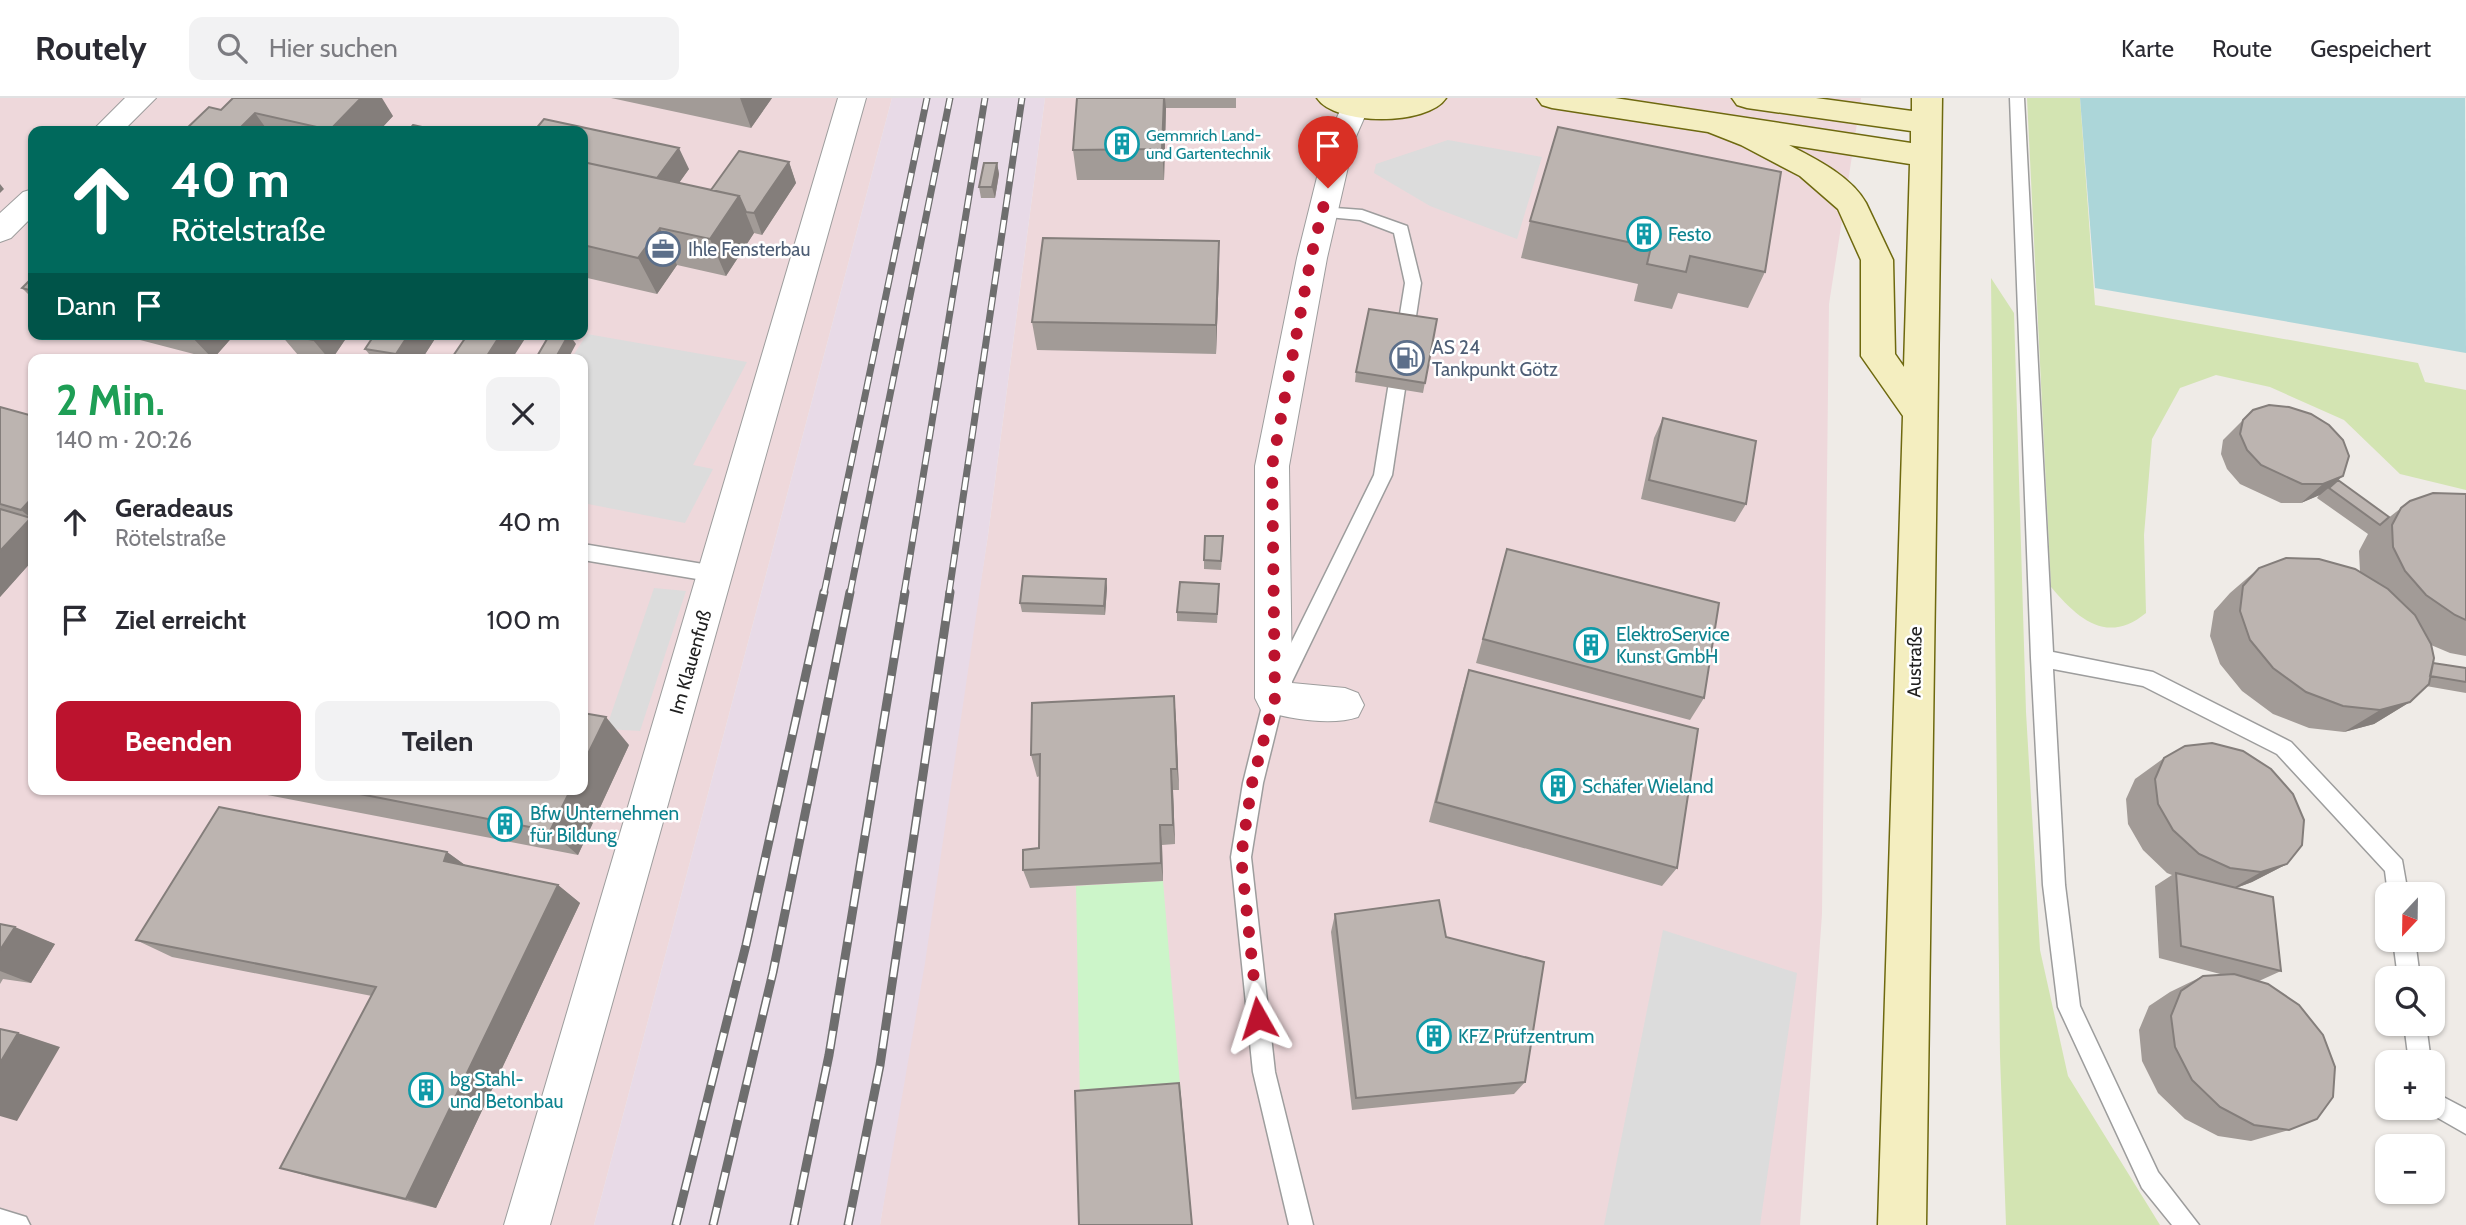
<!DOCTYPE html>
<html lang="de">
<head>
<meta charset="utf-8">
<style>
  body { margin:0; font-family:Cabin,sans-serif; background:#f2f2f3; color:#2b2b33; height:100vh; display:flex; flex-direction:column; font-size:26px; white-space:nowrap }
  * { box-sizing:border-box; margin:0 }
  p { font-size:23px; color:#7c7c81 }
  .icon { flex:none; width:38px; height:38px; fill:none; stroke:currentColor; stroke-width:2; stroke-linecap:round; stroke-linejoin:round }
  .map { position:relative; flex:1; overflow:hidden }
  .panel { position:absolute; left:28px; top:256px; width:560px; height:441px; display:flex; flex-direction:column; background:#fff; border-radius:14px; box-shadow:0 2px 5px #0004 }
  .panel>* { flex:none }
  .guide { position:absolute; left:28px; top:28px; width:560px; height:214px; border-radius:14px; box-shadow:0 2px 5px #0004; background:#00695c; color:#fff; overflow:hidden }
  .needle { width:46px; rotate:202deg }
  .tools { position:absolute; left:2375px; top:784px; display:grid; gap:14px }
  .tools a { display:grid; place-items:center; width:70px; height:70px; border-radius:14px; background:#fff; box-shadow:0 2px 5px #0004; font-size:35px }
  .pin { position:absolute; display:grid; place-items:center; width:60px; height:60px; color:#fff; margin:-72px -30px; border-radius:50% 50% 50% 0; rotate:-45deg; box-shadow:0 0 7px #0007 }
  .pin .icon { rotate:45deg }
  .me { position:absolute; width:77px; margin:-38px; rotate:354deg; stroke-linejoin:round; filter:drop-shadow(0 0 5px #0008) }
  .turn { display:flex; align-items:center; gap:24px; height:147px; padding:0 28px; font-size:32px }
  .turn .icon { width:91px; height:91px; stroke-width:2.5 }
  .turn b { display:block; font-size:49px; line-height:60px }
  .then { display:flex; align-items:center; height:66px; padding:0 28px; background:#0003; gap:14px; font-size:26px }
  .round { display:grid; place-items:center; flex:none; width:74px; height:74px; border-radius:14px; background:#f2f2f3 }
  .overview { display:flex; align-items:center; justify-content:space-between; height:119px; padding:0 28px }
  h1 { font-size:42px; font-weight:700; line-height:52px; color:#1e9e55 }
  .button { display:flex; gap:14px; margin-top:auto; padding:14px 28px }
  .button a { flex:1; height:80px; border-radius:14px; background:#bc132e; color:#fff; font-size:28px; font-weight:700; line-height:80px; text-align:center }
  .button a+a { background:#f2f2f3; color:#2b2b33 }
  ul { padding:0; list-style:none }
  li { display:flex; align-items:center; gap:21px; height:98px; padding:0 28px }
  li div { flex:1 }
  li b { display:block; font-size:26px }
  li em { font-style:normal }
  header { display:flex; align-items:center; gap:42px; box-sizing:border-box; height:98px; padding:0 35px; background:#fff; border-bottom:2px solid #e1e1e2 }
  header strong { font-size:33px }
  nav { display:flex; gap:38px; margin-inline-start:auto; font-size:24px }
  .search { width:490px; height:63px; background:#f2f2f3; display:flex; align-items:center; gap:18px; box-sizing:border-box; padding:0 24px; border-radius:14px; color:#7c7c81; font-size:26px }
  .map>svg:first-child { display:block }
</style>
</head>
<body>
<header>
<strong>Routely</strong>
<div class="search"><svg class="icon" aria-label="search" viewBox="0 0 24 24"><circle cx="10" cy="10" r="6"/><path d="M15 15l6 6"/></svg>Hier suchen</div>
<nav><a>Karte</a><a>Route</a><a>Gespeichert</a></nav>
</header>
<div class="map">
<svg width="2466" height="1127" viewBox="0 0 2466 1127">
  <rect width="100%" height="100%" fill="#efebe7"/>
  <path fill="#eed8db" fill-rule="evenodd" d="M0,0H892L594,1127H0ZM33,33H583V236H33ZM33,261H583V691H33Z
    M1045,0H1861L1829,206L1822,816L1800,1127H880L988,437Z"/>
  <path fill="#e8dae7" d="M892,0H1045L988,437L925,865L880,1127H594Z"/>
  <path fill="#d3e4b2" d="M2027,0H2080L2095,207L2418,265L2425,284L2466,292V392L2400,376L2344,322L2270,289L2216,277L2180,290L2152,341L2144,437L2146,515C2107,547 2078,521 2051,489Z
    M1991,180L2014,215L2026,614L2040,852L2068,978L2160,1127H2006L2000,958Z"/>
  <path fill="#ccf5c9" d="M1163,783L1181,998L1080,1005L1076,788Z"/>
  <path fill="#dcdcdc" d="M1448,42L1542,59L1517,141L1430,108L1374,75L1376,66Z
    M587,236L747,264L693,367L713,371L685,425L583,405V261H571Z
    M654,490L686,493L640,633L606,631Z
    M1663,832L1797,875L1760,1127H1604Z"/>
  <path fill="#acd6d9" d="M2080,0H2465L2466,255L2095,190Z"/>
  <g fill="none" stroke-linecap="round" stroke-linejoin="round">
    <g stroke="#9d9d9d" stroke-width="3">
      <path id="lane" d="M2010,0H2024L2053,554L2153,574L2291,644L2402,762L2408,796H2388L2385,773L2277,656L2143,588L2053,571L2065,787L2080,908L2158,1074L2199,1127H2172L2142,1090L2058,909L2043,787L2031,560Z
        M1322,109L1362,112L1407,128L1421,185L1392,377L1284,600L1263,685L1251,759L1275,974L1313,1127H1289L1253,974L1231,759L1243,685L1264,600L1374,377L1405,185L1394,135L1360,122L1317,118V110Z
        M583,446L715,468L722,471L724,476L722,481L715,484L583,462Z
        M2393,842H2415L2420,880H2398Z
        M2404,926H2426L2431,964H2409Z
        M2432,993L2466,1011V1036L2424,1012L2423,1010H2432Z
        M0,1111L26,1119L30,1127H0Z"/>
    </g>
    <g stroke="#9d9d9d" stroke-width="2">
      <path id="street" d="M125,0H156L123,33H92Z
        M838,0H866L550,1127H504Z
        M1356,0L1365,2L1369,9L1354,43L1327,160L1289,368L1292,585L1345,590L1358,595L1364,607L1358,619C1332,628 1287,621 1261,612L1255,600V368L1297,160L1326,43L1345,2Z
        M33,91V118L11,140L0,144V115L23,94Z"/>
    </g>
    <g stroke="#6e690f" stroke-width="3">
      <path id="secondary" d="M1317,0H1446C1428,28 1335,28 1317,0Z
        M1537,0H1615L1911,45V33L1747,10L1737,7L1732,0H1816L1912,13V0H1942L1926,1127H1878L1903,318L1861,258V162L1838,111L1800,78L1741,47L1708,34L1552,10L1542,7ZM1789,47L1910,66L1904,269L1895,256L1893,162L1866,105C1851,78 1816,61 1789,47Z"/>
    </g>
    <use href="#lane" fill="#fff" fill-rule="evenodd"/>
    <use href="#street" fill="#fff" fill-rule="evenodd"/>
    <use href="#secondary" fill="#f4eec0" fill-rule="evenodd"/>
    <g stroke="#6e6e6e" stroke-width="7">
      <path id="rail-far1" d="M824,495L927,0
        M850,495L950,0
        M904,495L985,0
        M949,495L1022,0"/>
    </g>
    <g stroke="#6e6e6e" stroke-width="9">
      <path id="rail" d="M676,1127L746,847L824,494
        M713,1127L773,874L850,494
        M794,1127L829,957L905,494
        M848,1127L880,967L950,494"/>
    </g>
    <use href="#rail-far1" stroke="#fff" stroke-width="4.5" stroke-dasharray="13" stroke-linecap="butt"/>
    <use href="#rail" stroke="#fff" stroke-width="6" stroke-dasharray="18" stroke-linecap="butt"/>
  </g>
  <path fill="#a29b97" d="M611,0H772L751,30Z
    M1077,0H1236V10H1166L1164,82H1077L1073,52Z
    M221,12L393,18L379,33H184Z
    M583,33L689,71L679,85L711,92L789,64L796,85L762,137L754,135L726,178L677,167L657,196L583,179Z
    M997,65L999,76L995,100H981L979,89Z
    M1530,123L1765,174L1748,210L1678,195L1672,211L1634,203L1638,186L1521,160Z
    M1219,143V173L1216,256L1037,252L1032,224Z
    M33,179V201L22,190Z
    M1437,221L1423,295L1355,284L1356,274Z
    M117,236H235L213,261Z
    M349,236L332,261H321L298,257L281,237Z
    M375,236H438L422,261H373L365,251Z
    M0,309L33,318V462L0,499Z
    M2253,312L2338,382L2382,425L2410,403L2466,396V558L2450,555L2431,547L2433,565L2466,570V595L2426,588L2410,604L2374,626L2344,634L2309,630L2273,616L2242,593L2220,566L2210,538L2214,513L2230,495L2259,470L2360,474L2359,453L2368,436L2317,400L2319,397L2301,405H2281L2240,386L2227,371L2221,356L2223,342Z
    M1663,320L1746,406L1735,424L1641,401L1654,340Z
    M1223,448L1221,472L1204,471V462Z
    M1507,451L1704,600L1690,622L1476,565Z
    M1106,481L1107,490L1105,517L1022,514L1020,505Z
    M1219,495L1217,525L1177,523V514Z
    M1469,572L1677,770L1662,788L1429,724L1462,595Z
    M1174,598L1179,692H1173L1175,746L1162,747L1163,783L1030,790L1023,772L1039,750L1040,678L1037,679L1031,657Z
    M629,647L578,757L257,695L251,691H583Z
    M2164,660L2287,766L2252,784L2236,790L2281,873L2259,883L2289,1032L2251,1043L2218,1038L2185,1021L2158,995L2142,963L2139,932L2149,908L2170,894L2203,878L2224,877L2159,860L2155,788L2172,777L2167,775L2143,752L2128,726L2126,701L2135,681Z
    M447,754L465,767L558,787L580,805L436,1110L314,1080L280,1070L372,898L172,859L136,842Z
    M1335,816L1446,839L1525,984L1514,996L1352,1012L1331,834Z
    M0,826L55,846L31,885L3,881L0,886Z"/>
  <path fill="#847e7b" d="M361,0H382L393,18L379,33H331L330,32Z
    M740,0H772L751,30Z
    M1164,0H1165L1166,10L1164,82L1162,51Z
    M255,15L268,33H237Z
    M679,50L689,71L658,114L648,92Z
    M789,64L796,85L762,137L754,115Z
    M997,65L999,76L995,100L992,89Z
    M0,86L4,91L0,95Z
    M739,98L754,135L726,178L710,141Z
    M660,130L677,167L657,196L638,160Z
    M1219,143V173L1216,256V227Z
    M189,236H235L213,261Z
    M318,236H349L332,261H329L313,242Z
    M409,236H438L422,261H400L396,256Z
    M501,236H528L512,261H485Z
    M569,236L576,246L568,261H555Z
    M2343,378L2320,397L2301,405L2323,386Z
    M33,399V462L0,499V453L31,420L21,412Z
    M1106,481L1107,490L1105,517L1104,508Z
    M1174,598L1176,621L1179,692L1177,671Z
    M2410,604L2374,626L2344,634L2380,612Z
    M606,619L629,647L578,757L550,733L571,691H583V666Z
    M1171,671L1173,692L1175,746L1173,727Z
    M1160,727L1162,747L1163,783L1161,765Z
    M447,754L473,773L444,763Z
    M2287,766L2252,784L2228,793L2261,774Z
    M558,787L580,805L436,1110L406,1101Z
    M15,829L55,846L31,885L0,873V852Z
    M18,935L60,949L17,1023L0,1018V965Z
    M1179,985L1181,998L1192,1127Z"/>
  <path fill="#bcb4b0" stroke="#847e7b" stroke-width="2" d="M233,0H361L330,32L255,15L237,33H184L209,9L221,12Z
    M1077,0H1164L1162,51L1073,52Z
    M544,21L679,50L657,80L583,64V33H534Z
    M413,27L440,33H408Z
    M1558,29L1781,74L1765,174L1690,158L1686,174L1647,166L1651,149L1530,123Z
    M739,53L789,64L754,115L746,114L739,98L711,92Z
    M583,64L739,98L710,141L660,130L638,160L583,147Z
    M984,65H997L992,89H979Z
    M1043,140L1219,143L1216,227L1032,224Z
    M33,179V193L22,190Z
    M1369,211L1437,221L1425,285L1356,274Z
    M281,236H318L313,242Z
    M375,236H409L396,256L365,251Z
    M468,236H501L485,261H451Z
    M550,236H569L555,261L536,260Z
    M2269,307L2289,309L2311,316L2329,327L2343,342L2349,358L2343,378L2323,386H2302L2261,367L2247,352L2240,336L2243,322L2253,312Z
    M0,309L33,318V399L21,412L0,406Z
    M1663,320L1756,343L1746,406L1649,382Z
    M2338,382L2389,419L2380,427L2329,390Z
    M2433,395L2466,396V522L2455,517L2426,497L2405,473L2393,449L2392,427L2401,410L2410,403Z
    M0,411L31,420L0,453Z
    M1205,438H1223L1221,463L1204,462Z
    M1507,451L1719,505L1704,600L1483,541Z
    M2286,460L2319,461L2355,471L2388,491L2415,517L2431,546L2434,560L2429,586L2410,604L2380,612L2343,608L2306,594L2273,570L2250,542L2240,513L2243,488L2259,470Z
    M1023,478L1106,481L1104,508L1020,505Z
    M1180,484L1219,486L1217,516L1177,514Z
    M2433,565L2466,570V584L2430,578Z
    M1469,572L1698,631L1677,770L1436,704Z
    M1174,598L1177,671H1171L1173,727H1160L1161,765L1023,772V752L1039,750L1040,656L1031,657L1032,605Z
    M583,615L606,619L583,666Z
    M2212,645L2243,653L2271,671L2293,696L2304,722L2302,747L2287,766L2261,774L2230,770L2199,756L2173,732L2158,706L2155,681L2164,660L2185,648Z
    M334,691H571L550,733Z
    M219,709L447,754L444,763L558,787L406,1101L280,1070L376,889L136,842Z
    M2176,775L2273,799L2281,873L2181,848Z
    M1439,802L1446,839L1544,864L1525,984L1356,1000L1335,816Z
    M0,826L15,829L0,852Z
    M2234,876L2268,886L2299,907L2323,937L2335,969L2333,999L2317,1021L2289,1032L2254,1027L2220,1009L2192,982L2175,949L2171,918L2181,893L2203,878Z
    M0,931L18,935L0,965Z
    M1179,985L1192,1127H1079L1075,993Z"/>
  <g fill="none" stroke-linecap="round" stroke-linejoin="round">
    <path stroke="#bc132e" stroke-width="12" stroke-dasharray="0 21.6" d="M1258,920L1241,759L1252,685L1275,600L1272,368L1311,159L1328,90"/>
  </g>
  <defs>
    <g id="building-ring" transform="scale(1.75)"><circle r="9.5" fill="#fff" stroke="#0f9aa8" stroke-width="1.5"/><path d="M-4-6H4V6H1V3H-1V6H-4ZM-2.5-4.3h1.7v1.8h-1.7ZM.8-4.3h1.7v1.8H.8ZM-2.5-1h1.7V.8h-1.7ZM.8-1h1.7V.8H.8Z" fill="#0f9aa8"/></g>
    <g id="office-ring" transform="scale(1.75)"><circle r="9.5" fill="#fff" stroke="#5c6f8a" stroke-width="1.5"/><path d="M-6-3h4V-5.5h4V-3h4V5H-6ZM-1-4.5V-3h2v-1.5ZM-6 0V1H6V0Z" fill="#5c6f8a"/></g>
    <g id="fuel-ring" transform="scale(1.75)"><circle r="9.5" fill="#fff" stroke="#5c6f8a" stroke-width="1.5"/><path d="M-5.5-6h7V0h2V4h1.3V-2.5L3-4.5l.8-.8L6-3V5H2.5V1h-1V6h-7ZM-4.2-4.7v3.2H.2V-4.7Z" fill="#5c6f8a"/></g>
  </defs>
  <g fill-rule="evenodd">
    <use href="#building-ring" x="1122" y="46"/>
    <use href="#building-ring" x="1644" y="136"/>
    <use href="#office-ring" x="663" y="151"/>
    <use href="#fuel-ring" x="1407" y="260"/>
    <use href="#building-ring" x="1591" y="547"/>
    <use href="#building-ring" x="1558" y="688"/>
    <use href="#building-ring" x="505" y="726"/>
    <use href="#building-ring" x="1434" y="938"/>
    <use href="#building-ring" x="426" y="992"/>
  </g>
  <g text-anchor="middle" stroke-width="5" stroke-linejoin="round" paint-order="stroke">
    <g font-size="16" fill="#0d838f" stroke="#fff" text-anchor="start">
      <text x="1146" y="43">Gemmrich Land-<tspan x="1146" dy="18">und Gartentechnik</tspan></text>
    </g>
    <g font-size="19" fill="#0d838f" stroke="#fff" text-anchor="start">
      <text x="1668" y="143">Festo</text>
      <text x="1616" y="543">ElektroService<tspan x="1616" dy="22">Kunst GmbH</tspan></text>
      <text x="1582" y="695">Schäfer Wieland</text>
      <text x="530" y="722">Bfw Unternehmen<tspan x="530" dy="22">für Bildung</tspan></text>
      <text x="1458" y="945">KFZ Prüfzentrum</text>
      <text x="450" y="988">bg Stahl-<tspan x="450" dy="22">und Betonbau</tspan></text>
    </g>
    <g font-size="19" fill="#4e5e75" stroke="#fff" text-anchor="start">
      <text x="688" y="158">Ihle Fensterbau</text>
      <text x="1432" y="256">AS 24<tspan x="1432" dy="22">Tankpunkt Götz</tspan></text>
    </g>
    <g font-size="19" fill="#202020" stroke="#fff">
      <text transform="translate(690 564) rotate(-74)" y="7">Im Klauenfuß</text>
      <text transform="translate(1914 564) rotate(-89)" y="7">Austraße</text>
    </g>
  </g>
</svg>
<div class="tools">
<a><svg class="needle" viewBox="-14 -14 28 28"><path d="M0-13l5 13h-10z" fill="#e53935"/><path d="M0 13l5-13h-10z" fill="#7c7c81"/></svg></a>
<a><svg class="icon" aria-label="search" viewBox="0 0 24 24"><circle cx="10" cy="10" r="6"/><path d="M15 15l6 6"/></svg></a>
<a>+</a>
<a>−</a>
</div>
<div class="pin" style="left:1328px;top:90px;background:#d93025"><svg class="icon" aria-label="arrive" viewBox="0 0 24 24"><path d="M6 21V4h12l-3 4 3 4H6"/></svg></div>
<svg class="me" style="left:1258px;top:920px" viewBox="-20 -20 40 40"><path d="M0-17L14 15 0 8-14 15z" fill="#bc132e" stroke="#fff" stroke-width="4"/></svg>
<div class="guide">
<div class="turn"><svg class="icon" aria-label="ahead" viewBox="0 0 24 24"><path d="M12 20V5M6 11l6-6 6 6"/></svg><div><b>40 m</b>Rötelstraße</div></div>
<div class="then">Dann<svg class="icon" aria-label="arrive" viewBox="0 0 24 24"><path d="M6 21V4h12l-3 4 3 4H6"/></svg></div>
</div>
<section class="panel">
<div class="overview"><div><h1>2 Min.</h1><p>140 m · 20:26</p></div><a class="round"><svg class="icon" aria-label="close" viewBox="0 0 24 24"><path d="M6 6l12 12M18 6L6 18"/></svg></a></div>
<ul>
<li><svg class="icon" aria-label="ahead" viewBox="0 0 24 24"><path d="M12 20V5M6 11l6-6 6 6"/></svg><div><b>Geradeaus</b><p>Rötelstraße</p></div><em>40 m</em></li>
<li><svg class="icon" aria-label="arrive" viewBox="0 0 24 24"><path d="M6 21V4h12l-3 4 3 4H6"/></svg><div><b>Ziel erreicht</b></div><em>100 m</em></li>
</ul>
<div class="button"><a>Beenden</a><a>Teilen</a></div>
</section>
</div>
</body>
</html>
